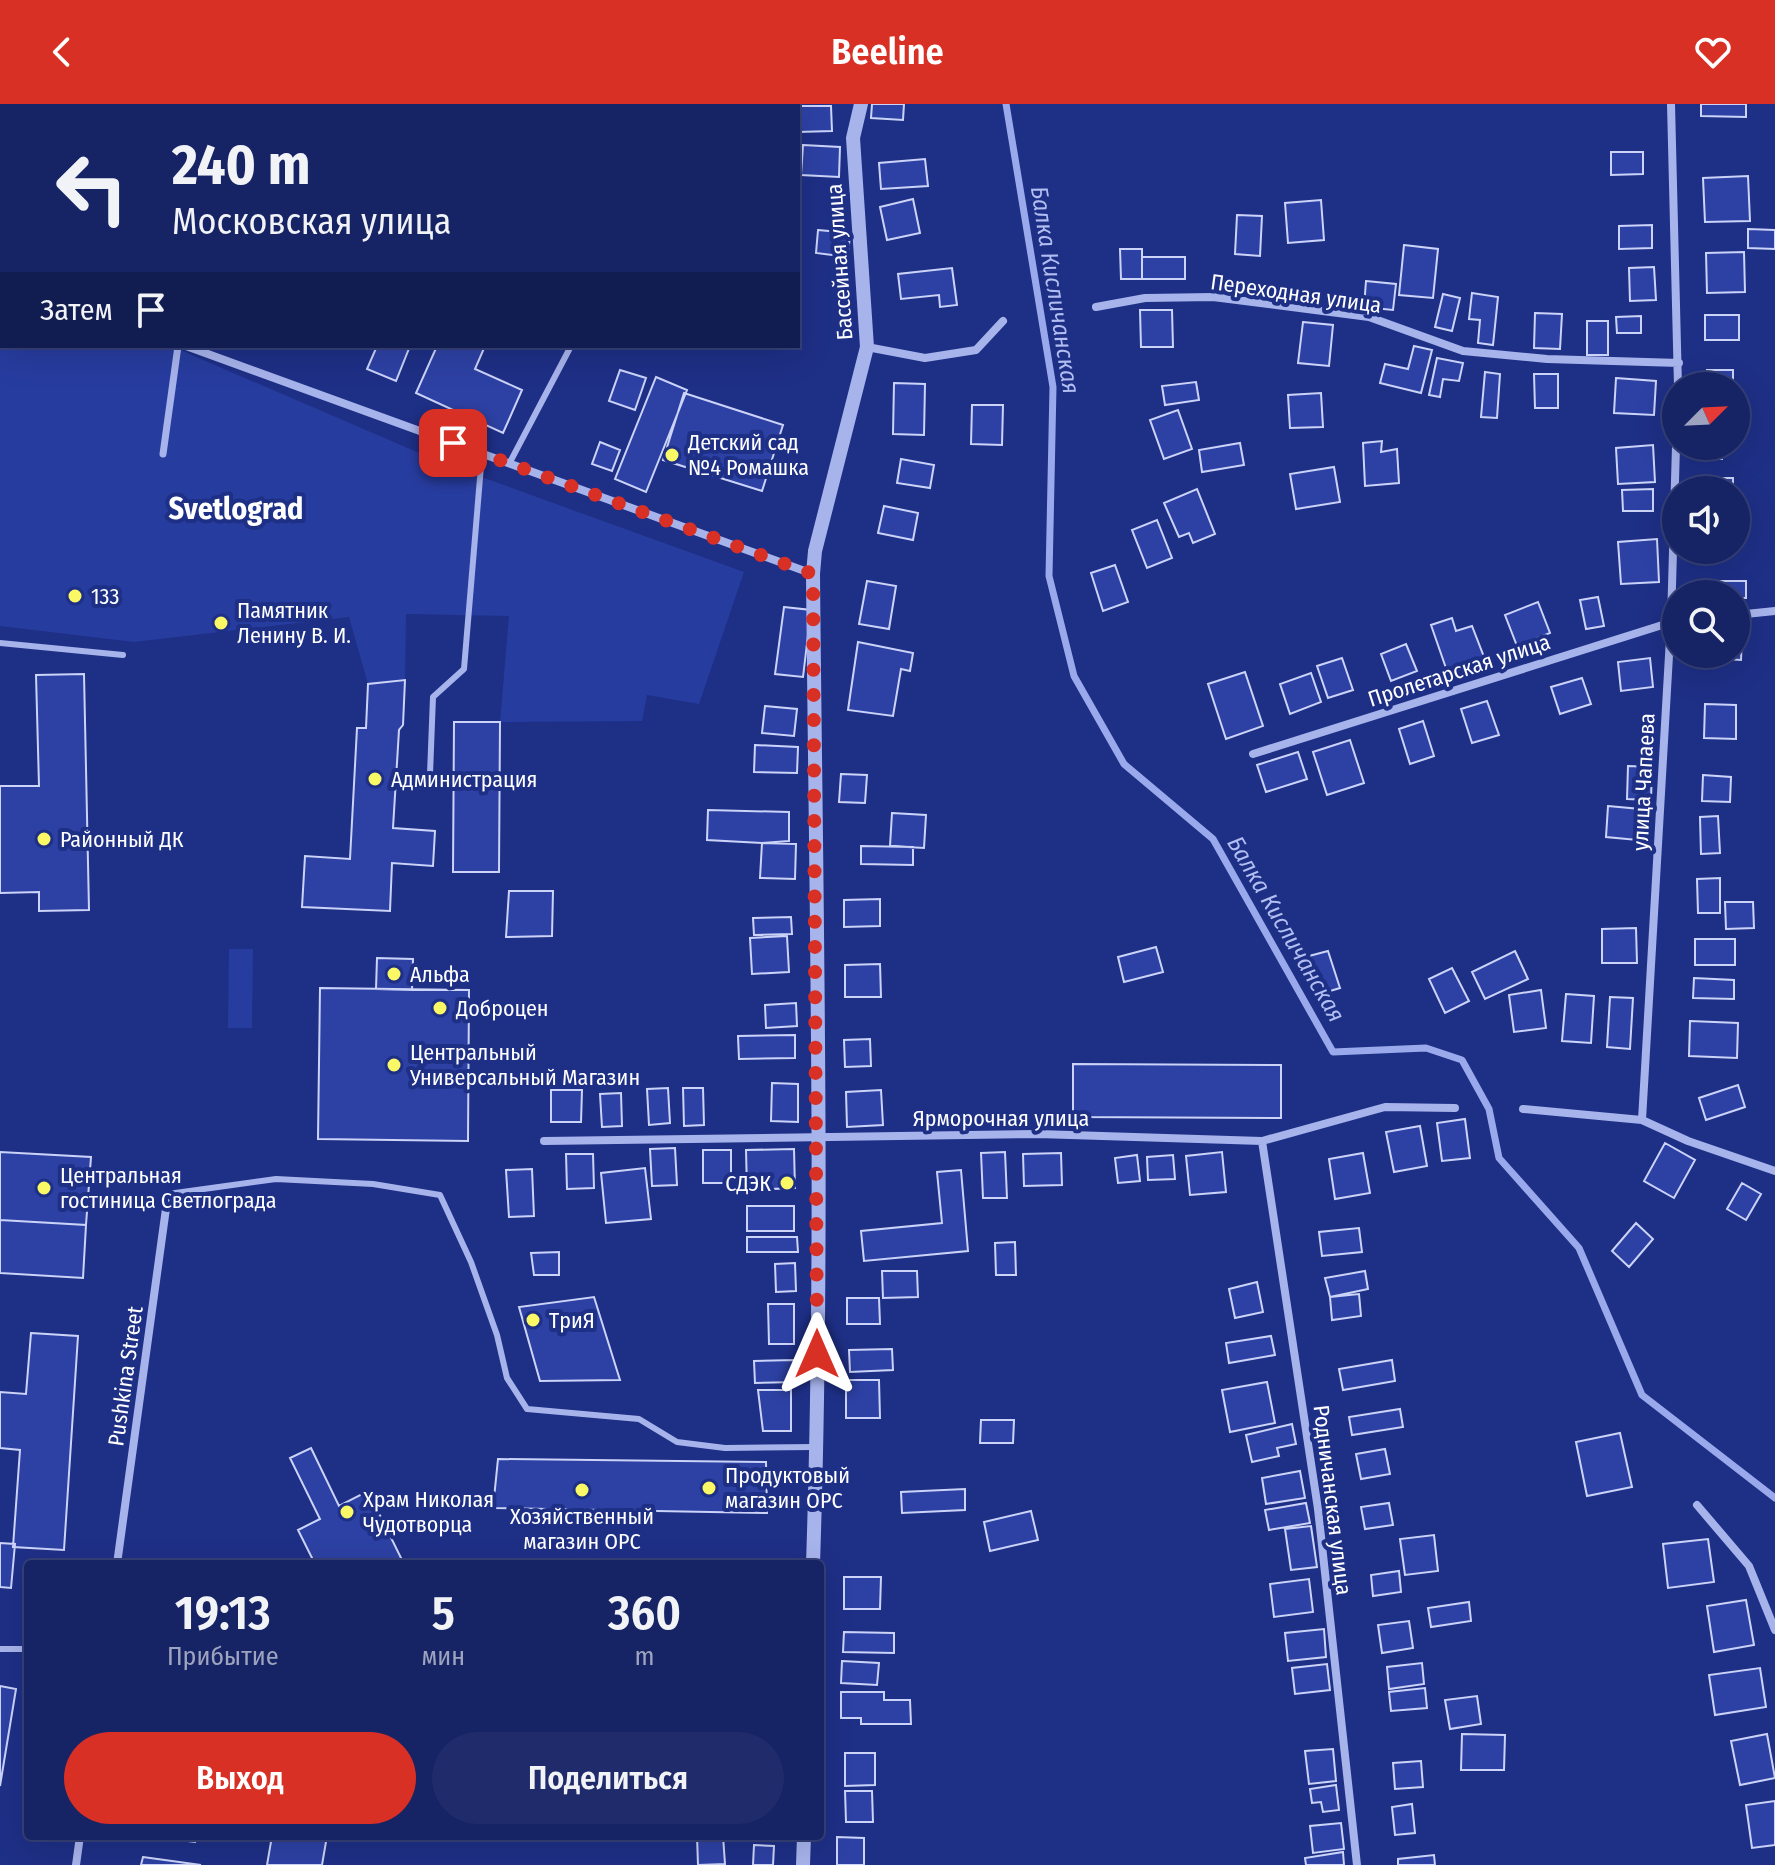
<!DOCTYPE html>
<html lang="ru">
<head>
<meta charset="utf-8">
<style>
  body { margin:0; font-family:"Fira Sans Condensed",sans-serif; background:#1f2b6a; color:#f1f3f6; height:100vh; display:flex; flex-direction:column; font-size:30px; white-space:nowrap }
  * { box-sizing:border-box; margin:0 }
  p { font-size:26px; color:#9ea4bf }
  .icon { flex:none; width:44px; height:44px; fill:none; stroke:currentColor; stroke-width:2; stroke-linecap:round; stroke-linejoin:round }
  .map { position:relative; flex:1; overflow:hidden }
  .details { position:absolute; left:24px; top:1456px; width:800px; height:280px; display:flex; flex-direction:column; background:#162364; border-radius:8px; box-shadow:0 8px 32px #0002,0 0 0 2px #354078 }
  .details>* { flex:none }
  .guide { position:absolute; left:0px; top:0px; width:800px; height:244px; box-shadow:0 8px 32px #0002,0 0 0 2px #354078; background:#162364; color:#f1f3f6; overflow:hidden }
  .needle { width:52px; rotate:66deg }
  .buttons { position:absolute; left:1662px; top:268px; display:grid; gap:16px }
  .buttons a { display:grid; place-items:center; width:88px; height:88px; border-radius:50%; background:#162364; box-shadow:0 8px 32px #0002,0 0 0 2px #354078; font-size:40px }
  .pin { position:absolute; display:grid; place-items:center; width:68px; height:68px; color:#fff; margin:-34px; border-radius:16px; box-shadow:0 4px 12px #0006 }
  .me { position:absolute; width:88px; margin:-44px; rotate:0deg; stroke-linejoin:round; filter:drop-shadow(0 0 6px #0008) }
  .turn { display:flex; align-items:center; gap:28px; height:168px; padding:0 40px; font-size:36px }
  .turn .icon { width:104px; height:104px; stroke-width:2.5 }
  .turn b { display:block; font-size:56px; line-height:68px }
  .then { display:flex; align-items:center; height:76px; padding:0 40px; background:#0003; gap:16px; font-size:30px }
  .eta { display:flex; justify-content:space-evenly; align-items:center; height:136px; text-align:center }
  .eta b { font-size:48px; font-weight:600; line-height:56px }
  .button { display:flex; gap:16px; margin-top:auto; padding:16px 40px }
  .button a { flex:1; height:92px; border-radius:48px; background:#d93025; color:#fff; font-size:32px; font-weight:600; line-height:92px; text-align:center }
  .button a+a { background:#1f2b6a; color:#f1f3f6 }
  header { display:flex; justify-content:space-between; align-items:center; height:104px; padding:0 40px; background:#d93025; color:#fff; font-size:36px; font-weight:600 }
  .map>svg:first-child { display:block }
</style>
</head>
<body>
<header><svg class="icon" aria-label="back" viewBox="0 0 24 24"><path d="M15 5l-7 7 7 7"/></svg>Beeline<svg class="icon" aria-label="heart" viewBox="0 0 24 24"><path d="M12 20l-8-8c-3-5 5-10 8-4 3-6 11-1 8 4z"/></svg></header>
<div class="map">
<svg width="1775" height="1761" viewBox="0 0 1775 1761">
  <rect width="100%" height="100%" fill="#1e2f86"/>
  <path fill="#273c9f" d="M0,169L2,242H171L440,358L744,468L699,600L647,591L642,617L500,618L509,512L406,510L405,576L368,580L349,513L134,538L0,522Z
    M229,845H253L252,924H228Z"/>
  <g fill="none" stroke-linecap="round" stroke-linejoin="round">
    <path stroke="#9aa9ec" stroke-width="7" d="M1006,0L1053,283L1049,472L1074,572L1124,660L1213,735L1333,948L1426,944L1462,956L1489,1005L1499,1054L1579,1144L1642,1291L1775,1394"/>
  </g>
  <path fill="#2d41a4" stroke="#cbd3f8" stroke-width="2" d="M872,0H904L903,16L871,14Z
    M1701,0H1746V13L1701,12Z
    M798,2H831L832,27L798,28Z
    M803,41L840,43L839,73L801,71Z
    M1611,48H1643V70L1611,71Z
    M925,55L928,82L881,85L879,59Z
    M1748,72L1750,117L1705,118L1703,74Z
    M913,95L920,129L887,136L880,103Z
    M1321,96L1324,136L1288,139L1285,99Z
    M1237,111L1262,112L1260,152L1235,150Z
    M1652,121V144L1619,145V122Z
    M1748,125L1775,126V145L1748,144Z
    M818,126L850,129L848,153L816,149Z
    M1404,141L1438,145L1433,194L1399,191Z
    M1120,145H1142V175H1121Z
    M1744,148L1745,188L1707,189L1706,149Z
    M1142,153H1185V175H1142Z
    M1654,163L1656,196L1630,197L1629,164Z
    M952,164L957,201L940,203L939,191L901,195L898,170Z
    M1366,177L1396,180L1393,206L1364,203Z
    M1472,189L1498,193L1493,241L1478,239L1480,216L1469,215Z
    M1443,190L1460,194L1452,227L1435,223Z
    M1140,206H1172L1173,243H1141Z
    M1535,209L1562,210L1560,245L1534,244Z
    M1705,211H1739V236H1705Z
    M1641,212V229H1617L1616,213Z
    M1587,217H1608V251H1587Z
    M1303,218L1333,221L1329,262L1298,259Z
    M377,242H410L396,277L367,265Z
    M437,242H485L475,265L522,286L503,329L416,289Z
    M1414,242L1432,246L1421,289L1380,279L1385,260L1408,265Z
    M1437,254L1463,259L1459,277L1443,275L1440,293L1429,291Z
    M620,266L646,274L635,306L609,297Z
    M1707,266H1733V282H1707Z
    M1485,268L1500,270L1497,314L1481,313Z
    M1534,270H1558V304H1535Z
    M656,273L687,286L646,388L615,375Z
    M1616,274L1656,277L1654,311L1614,309Z
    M1196,278L1199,296L1165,301L1162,282Z
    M894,279L925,280L924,331L893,330Z
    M684,289L783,321L762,387L663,356Z
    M1321,289L1323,323L1290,324L1288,291Z
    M972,301H1003L1002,341L971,340Z
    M1178,306L1192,345L1164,355L1150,316Z
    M1382,337L1381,348L1397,345L1399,379L1365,382L1363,339Z
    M600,338L620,346L612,367L592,360Z
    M1240,339L1244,361L1202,368L1199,346Z
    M1653,341L1655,378L1618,380L1616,344Z
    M1704,342H1722V355H1704Z
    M901,355L934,361L930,384L897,379Z
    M1334,363L1340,398L1296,405L1290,370Z
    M1708,374H1733V386H1708Z
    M1197,385L1215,430L1193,439L1189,429L1179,433L1164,399Z
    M1653,385V407H1623L1622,386Z
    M884,402L918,409L913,436L878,429Z
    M1736,409H1747V427L1736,428Z
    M1157,416L1172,454L1147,464L1132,426Z
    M1657,435L1659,478L1621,480L1618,438Z
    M1115,461L1128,498L1103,507L1091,469Z
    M867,477L896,482L889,525L859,520Z
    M1708,477H1746V494H1736V490H1708Z
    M1598,493L1604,522L1586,525L1580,496Z
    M1538,498L1550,529L1517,542L1505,511Z
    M784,503L811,506L803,573L775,570Z
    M1452,514L1456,527L1472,522L1484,553L1447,567L1431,521Z
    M1736,532L1742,533L1741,556L1709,554L1710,550H1736Z
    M858,538L913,549L910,567L901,565L893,612L848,606Z
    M1406,540L1417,567L1391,577L1381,550Z
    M1342,554L1353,586L1328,594L1317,562Z
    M1650,554L1653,583L1621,587L1618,558Z
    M1245,568L1263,622L1226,635L1208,580Z
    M1311,569L1321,598L1290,610L1280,580Z
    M84,570L89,806L39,807V788L0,789V682H39L36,571Z
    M1582,574L1591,600L1560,610L1551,583Z
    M405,576L403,621L399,626L393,724L435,727L433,762L392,759L390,807L302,803L305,752L350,755L357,624H366L368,580Z
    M1487,597L1499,631L1472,639L1461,605Z
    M1705,600L1736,601V635L1704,634Z
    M765,602L797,605L794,632L762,629Z
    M1423,617L1434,652L1410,660L1399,625Z
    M454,618H500L499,768H453Z
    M1350,636L1364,679L1327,691L1313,648Z
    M755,641L798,643L797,669L754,668Z
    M1298,648L1307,675L1266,688L1257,661Z
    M1628,662L1652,663L1651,696L1627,695Z
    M841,670L867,671L865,699L839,698Z
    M1703,671L1731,673L1730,698L1702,697Z
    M1608,702L1651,706L1648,737L1606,733Z
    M708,706L789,708V737L762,739L707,736Z
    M892,709L926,711L924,744L890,742Z
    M1718,712L1720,749L1701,750L1700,713Z
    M762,739L796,740L795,775L760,774Z
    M861,742L913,743V761L861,760Z
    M1720,774V809H1698L1697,775Z
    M509,787H553L552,832L506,833Z
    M880,795V822L844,823V796Z
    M1725,798H1753L1754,824L1726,825Z
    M791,813L792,830L754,831L753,814Z
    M1636,824L1637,859H1602V825Z
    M787,832L789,868L752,870L750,834Z
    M1695,835H1735V861H1695Z
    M1156,843L1163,868L1124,878L1118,853Z
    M1328,847L1340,884L1320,890L1309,852Z
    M1515,847L1528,875L1485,895L1472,868Z
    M377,854L413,855L412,886L376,885Z
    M880,860L881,893H845V861Z
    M1452,864L1469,897L1445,909L1429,875Z
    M1694,874L1734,876V895L1693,894Z
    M320,884L469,886L468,1037L318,1035Z
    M1541,886L1546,924L1514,928L1509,891Z
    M1566,890L1594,892L1591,939L1562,937Z
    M1610,893L1633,894L1630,945L1607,943Z
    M796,899L797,922L766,924L765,901Z
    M1690,917L1738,919L1737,954L1689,952Z
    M795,931V954L739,955L738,932Z
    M870,935L871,962L845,963L844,936Z
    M1073,960L1281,961V1014L1073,1013Z
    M772,979L798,980V1018L771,1017Z
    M1738,981L1745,1003L1706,1016L1699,994Z
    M668,984L670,1019L649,1021L647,985Z
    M683,984H703L704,1021L684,1022Z
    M551,986H582L581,1018H551Z
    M881,986L883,1021L847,1023L846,988Z
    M621,989L622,1022L602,1023L600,990Z
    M1465,1015L1470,1054L1442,1057L1437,1019Z
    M1420,1022L1427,1062L1394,1068L1386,1028Z
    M1665,1039L1695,1056L1674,1094L1644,1077Z
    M675,1044L677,1081L652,1082L650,1045Z
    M794,1045L795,1084L747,1086L746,1046Z
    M703,1046H731V1079H703Z
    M0,1048L91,1053L86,1121L0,1116Z
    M1005,1048L1007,1094H983L981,1049Z
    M1222,1048L1226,1088L1190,1091L1186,1052Z
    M1061,1049L1062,1081L1024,1082L1023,1050Z
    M1363,1049L1370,1089L1335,1095L1329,1055Z
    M566,1050H593L594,1084L567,1085Z
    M1137,1051L1140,1077L1118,1079L1115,1054Z
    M1173,1051L1175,1075L1148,1076L1147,1053Z
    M645,1064L651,1115L606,1119L601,1069Z
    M532,1065L534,1112L509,1113L506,1066Z
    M961,1066L968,1147L864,1157L861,1127L942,1119L937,1068Z
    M1742,1079L1761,1090L1746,1116L1727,1105Z
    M747,1102H794V1127H747Z
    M0,1116L86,1121L83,1174L0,1169Z
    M1636,1119L1653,1135L1629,1163L1612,1147Z
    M1359,1124L1362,1148L1322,1152L1319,1128Z
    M747,1133H797L798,1148H747Z
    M1015,1138L1016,1171H996L995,1139Z
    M559,1148V1171H534L531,1149Z
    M795,1159L796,1187L776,1188L775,1160Z
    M882,1167H917L918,1193L883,1194Z
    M1365,1167L1368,1185L1330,1193L1325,1174Z
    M1257,1178L1263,1208L1235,1214L1229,1185Z
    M1359,1190L1361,1212L1332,1216L1330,1193Z
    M594,1193L620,1276L540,1277L519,1203Z
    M847,1194H879L880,1220H847Z
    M768,1200H794V1240H769Z
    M31,1229L78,1232L64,1446L13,1443L20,1346L0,1344V1288L26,1290Z
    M1271,1232L1275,1251L1229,1259L1226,1239Z
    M892,1245L893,1266L850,1268L849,1246Z
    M795,1256L796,1278L755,1279L754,1257Z
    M1392,1256L1395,1277L1343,1286L1339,1265Z
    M846,1276H879L880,1314H846Z
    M1267,1278L1275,1319L1230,1328L1222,1286Z
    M758,1286H791V1327H763Z
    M1400,1305L1403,1323L1352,1331L1349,1313Z
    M981,1316H1014L1013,1339H980Z
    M1292,1320L1296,1340L1277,1344L1279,1352L1252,1358L1246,1331Z
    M1620,1329L1632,1383L1587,1392L1576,1338Z
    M311,1344L339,1402L368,1387L404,1460H315L298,1426L320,1415L290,1354Z
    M1385,1345L1390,1370L1361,1375L1356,1350Z
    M498,1355L766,1358L767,1409L493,1404Z
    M1300,1367L1305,1394L1266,1400L1262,1374Z
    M965,1385V1406L902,1409L901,1388Z
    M1306,1399L1310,1419L1269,1426L1265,1406Z
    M1389,1399L1393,1421L1365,1425L1361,1403Z
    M1031,1407L1038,1436L990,1447L984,1418Z
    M1311,1422L1317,1463L1291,1466L1285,1425Z
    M1434,1431L1438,1467L1405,1471L1400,1435Z
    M1708,1435L1714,1478L1668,1484L1663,1440Z
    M0,1439L15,1440L11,1484L0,1483Z
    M1399,1467L1401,1488L1373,1492L1371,1471Z
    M844,1473H881L880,1505H844Z
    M1309,1475L1313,1508L1274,1513L1270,1480Z
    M1746,1496L1754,1541L1714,1548L1707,1502Z
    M1469,1498L1471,1517L1431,1523L1428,1504Z
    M1409,1517L1413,1544L1382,1549L1378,1521Z
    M1324,1525L1326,1553L1288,1557L1285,1529Z
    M844,1528L894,1529V1549L843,1548Z
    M842,1557L879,1559L877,1581L841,1579Z
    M1422,1559L1424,1580L1389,1585L1387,1563Z
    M1327,1560L1330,1586L1295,1590L1292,1564Z
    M1760,1564L1766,1603L1715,1611L1709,1571Z
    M0,1582L16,1585L0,1682Z
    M1425,1584L1427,1604L1391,1607L1389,1588Z
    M841,1588H884V1596H910L911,1620H861V1614H841Z
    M1477,1592L1481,1620L1450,1625L1445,1596Z
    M1462,1630L1505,1631L1504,1666H1461Z
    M1767,1630L1775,1674L1740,1681L1731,1637Z
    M1333,1645L1336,1677L1309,1680L1305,1647Z
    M845,1649H875V1681L845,1682Z
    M1421,1657L1423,1683L1395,1685L1393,1659Z
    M1336,1681L1339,1706L1323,1708L1321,1698L1312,1699L1310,1685Z
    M845,1687H872L873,1718H846Z
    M1775,1697V1741L1752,1744L1746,1701Z
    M1412,1700L1415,1729L1395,1731L1392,1703Z
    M1341,1719L1344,1745L1313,1749L1310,1722Z
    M146,1732H196L195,1738Z
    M272,1732H327L322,1761H267Z
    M697,1732H723L725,1760L698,1761Z
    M837,1733L864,1734V1761H837Z
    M754,1741L774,1742L773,1761H753Z
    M1343,1748L1344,1761H1306L1305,1754Z
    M1434,1751L1435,1761H1398V1755Z
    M143,1753L201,1761H141Z"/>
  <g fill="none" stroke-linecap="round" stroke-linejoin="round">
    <path stroke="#a7b3eb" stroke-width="6" d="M28,2V0
      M618,2V0
      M509,360L571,242
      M0,539L123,551
      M430,670L433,593L464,565L482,350
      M168,1090L276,1075L373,1080L440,1091L471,1158L497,1231L507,1274L527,1305L639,1315L677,1338L725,1344L814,1343
      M0,1545H28"/>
    <path stroke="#a7b3eb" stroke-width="7" d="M163,350L178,242"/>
    <path stroke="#a7b3eb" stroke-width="8" d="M1671,0L1678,282
      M221,2V0
      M0,161L2,162
      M1096,203L1145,194L1213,193L1369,213L1463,247L1547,255L1679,259
      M186,242L813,470
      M867,243L925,254L976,246L1003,217
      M1736,511L1775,507
      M1253,650L1675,517
      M1523,1005L1642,1016L1688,1037L1775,1067
      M1642,1016L1671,517L1676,342
      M544,1037L1038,1030L1262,1037L1385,1003L1455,1004
      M1262,1037L1318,1405L1357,1761
      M1697,1401L1749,1462L1775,1526
      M117,1460L168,1090
      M76,1761L80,1732"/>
    <path stroke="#a7b3eb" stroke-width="14" d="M813,1460C824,1130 816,800 813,470L815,447L867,243L853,34L861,0
      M803,1761L804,1732"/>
  </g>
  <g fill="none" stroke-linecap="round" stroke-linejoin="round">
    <path stroke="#d93025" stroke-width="14" stroke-dasharray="0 25.2" d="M453,339L813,470L817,1250"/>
  </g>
  <g fill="#faf865" stroke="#1e2f86" stroke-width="3">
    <circle cx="672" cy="351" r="8"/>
    <circle cx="75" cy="492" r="8"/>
    <circle cx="221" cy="519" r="8"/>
    <circle cx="375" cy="675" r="8"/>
    <circle cx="44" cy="735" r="8"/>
    <circle cx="394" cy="870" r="8"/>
    <circle cx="440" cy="904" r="8"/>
    <circle cx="394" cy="961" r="8"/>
    <circle cx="787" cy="1079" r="8"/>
    <circle cx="44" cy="1084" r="8"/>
    <circle cx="533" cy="1216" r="8"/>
    <circle cx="709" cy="1384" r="8"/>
    <circle cx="582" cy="1386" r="8"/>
    <circle cx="347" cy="1408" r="8"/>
  </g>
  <g text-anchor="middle" stroke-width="8" stroke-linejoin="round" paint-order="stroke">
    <g font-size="22" fill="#fff" stroke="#1e2f86">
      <text transform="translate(839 158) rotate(-94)" y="8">Бассейная улица</text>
      <text transform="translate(1296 189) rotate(8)" y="8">Переходная улица</text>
      <text transform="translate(1459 566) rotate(-18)" y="8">Пролетарская улица</text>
      <text transform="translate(1643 678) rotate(-87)" y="8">улица Чапаева</text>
      <text x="1001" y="1022">Ярморочная улица</text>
      <text transform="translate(125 1272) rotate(-82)" y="8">Pushkina Street</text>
      <text transform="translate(1333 1396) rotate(83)" y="8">Родничанская улица</text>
    </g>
    <g font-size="22" fill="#fff" stroke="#1e2f86" text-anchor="start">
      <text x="688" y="346">Детский сад<tspan x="688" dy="25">№4 Ромашка</tspan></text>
      <text x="91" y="500">133</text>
      <text x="237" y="514">Памятник<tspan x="237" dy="25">Ленину В. И.</tspan></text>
      <text x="391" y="683">Администрация</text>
      <text x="60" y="743">Районный ДК</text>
      <text x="410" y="878">Альфа</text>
      <text x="456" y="912">Доброцен</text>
      <text x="410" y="956">Центральный<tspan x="410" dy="25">Универсальный Магазин</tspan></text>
      <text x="60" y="1079">Центральная<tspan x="60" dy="25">гостиница Светлограда</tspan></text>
      <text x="771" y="1087" text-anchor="end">СДЭК</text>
      <text x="549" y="1224">ТриЯ</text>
      <text x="725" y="1379">Продуктовый<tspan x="725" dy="25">магазин ОРС</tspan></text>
      <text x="363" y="1403">Храм Николая<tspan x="363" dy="25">Чудотворца</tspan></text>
      <text x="582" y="1420" text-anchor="middle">Хозяйственный<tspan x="582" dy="25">магазин ОРС</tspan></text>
    </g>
    <g font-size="24" font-style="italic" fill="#b2bef2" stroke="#1e2f86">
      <text transform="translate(1055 186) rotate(81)" y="8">Балка Кисличанская</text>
      <text transform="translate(1286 825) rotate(60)" y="8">Балка Кисличанская</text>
    </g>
    <g font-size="30" font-weight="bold" fill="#fff" stroke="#1e2f86">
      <text x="236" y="415">Svetlograd</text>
    </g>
  </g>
</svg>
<div class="buttons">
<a><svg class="needle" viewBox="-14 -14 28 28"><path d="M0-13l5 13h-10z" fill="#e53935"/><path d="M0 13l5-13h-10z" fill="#9ea4bf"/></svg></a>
<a><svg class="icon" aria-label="sound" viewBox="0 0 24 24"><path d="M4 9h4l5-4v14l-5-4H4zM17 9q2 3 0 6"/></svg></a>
<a><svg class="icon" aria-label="search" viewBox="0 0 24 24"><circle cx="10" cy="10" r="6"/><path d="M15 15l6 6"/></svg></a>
</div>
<div class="pin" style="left:453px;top:339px;background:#d93025"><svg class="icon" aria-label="arrive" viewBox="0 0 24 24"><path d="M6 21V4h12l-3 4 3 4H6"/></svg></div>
<svg class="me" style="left:817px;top:1250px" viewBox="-20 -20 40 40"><path d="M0-17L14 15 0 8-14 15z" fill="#d93025" stroke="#fff" stroke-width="4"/></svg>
<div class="guide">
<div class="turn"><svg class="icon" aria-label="left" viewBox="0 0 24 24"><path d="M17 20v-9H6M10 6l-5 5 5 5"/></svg><div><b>240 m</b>Московская улица</div></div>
<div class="then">Затем<svg class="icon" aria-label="arrive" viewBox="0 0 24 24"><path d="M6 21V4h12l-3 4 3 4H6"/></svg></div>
</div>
<section class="details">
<div class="eta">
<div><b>19:13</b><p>Прибытие</p></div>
<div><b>5</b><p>мин</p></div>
<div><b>360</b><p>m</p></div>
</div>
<div class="button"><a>Выход</a><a>Поделиться</a></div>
</section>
</div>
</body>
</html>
